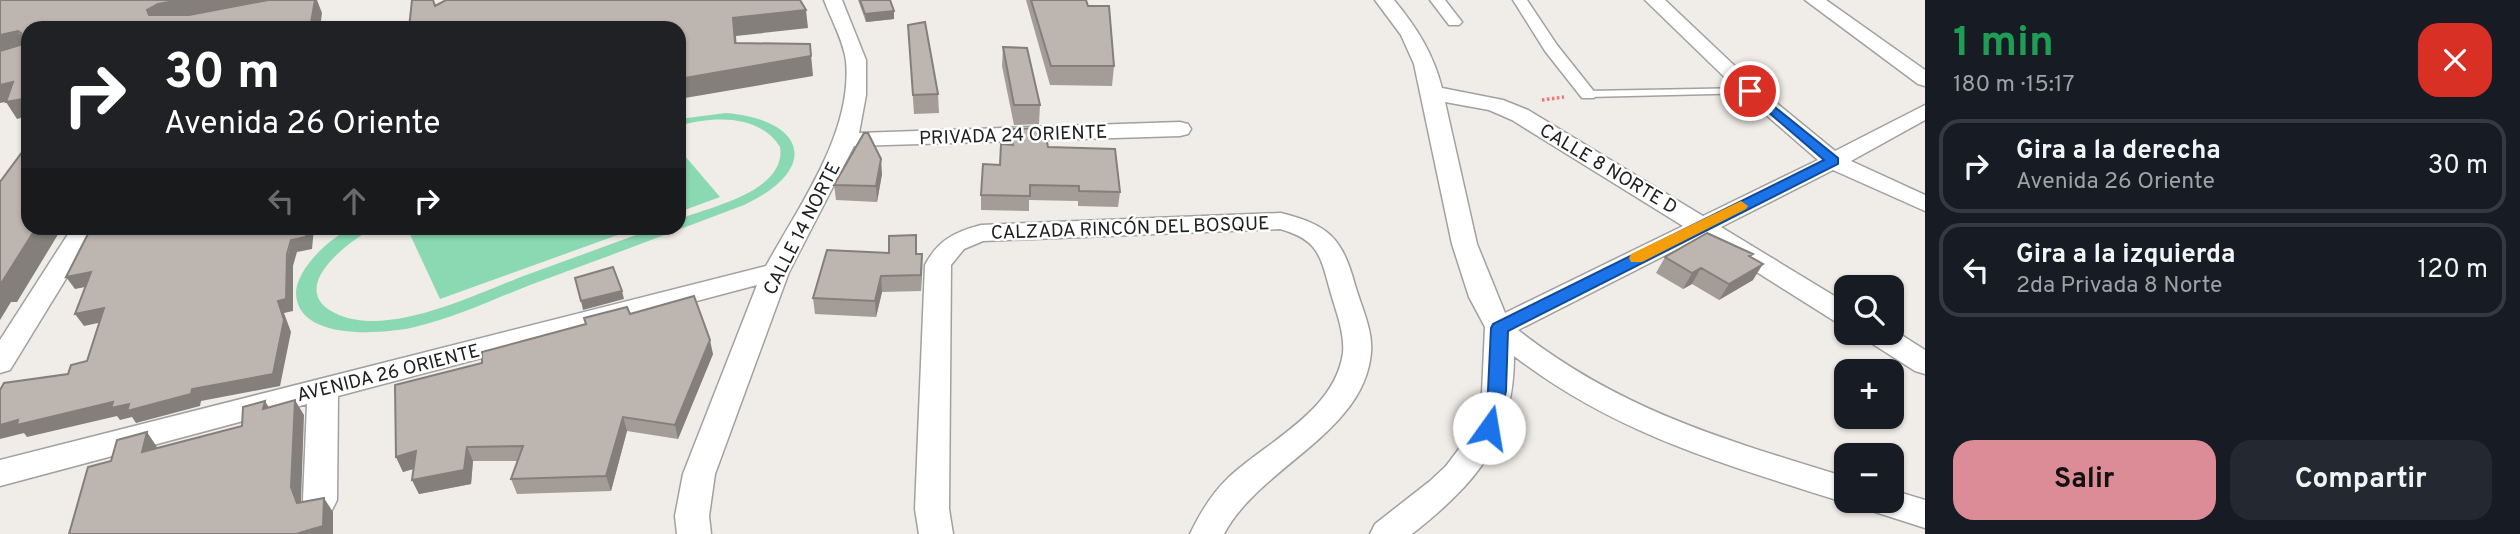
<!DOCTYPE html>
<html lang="es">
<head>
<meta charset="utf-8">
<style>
  body { margin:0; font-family:Overpass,sans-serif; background:#242831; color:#f1f3f6; height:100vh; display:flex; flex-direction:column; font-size:26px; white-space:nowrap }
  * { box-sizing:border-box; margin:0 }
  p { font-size:23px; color:#9ea1a6 }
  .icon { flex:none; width:38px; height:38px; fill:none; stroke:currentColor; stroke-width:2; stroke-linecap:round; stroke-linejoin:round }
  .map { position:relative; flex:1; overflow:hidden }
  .side { display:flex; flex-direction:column; background:#171b24; width:595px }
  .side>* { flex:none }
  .banner { position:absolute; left:21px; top:21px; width:665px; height:214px; border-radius:21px; box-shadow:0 2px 5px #0004; background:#202124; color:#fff; overflow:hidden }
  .tools { position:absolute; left:1834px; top:275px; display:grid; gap:14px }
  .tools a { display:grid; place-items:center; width:70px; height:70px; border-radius:14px; background:#171b24; box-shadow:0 2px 5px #0004; font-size:35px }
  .pin { position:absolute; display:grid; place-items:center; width:60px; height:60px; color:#fff; margin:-30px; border:4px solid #fff; border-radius:50%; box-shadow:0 2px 7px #0007 }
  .me { position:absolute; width:77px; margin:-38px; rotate:13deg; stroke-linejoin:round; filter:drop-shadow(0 0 5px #0008) }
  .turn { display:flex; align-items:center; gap:24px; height:147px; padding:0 28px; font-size:32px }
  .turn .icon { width:91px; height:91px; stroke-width:2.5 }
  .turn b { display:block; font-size:49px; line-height:60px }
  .lanes { display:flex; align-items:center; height:66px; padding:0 28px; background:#0003; justify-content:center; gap:35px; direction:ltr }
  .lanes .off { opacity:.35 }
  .round { display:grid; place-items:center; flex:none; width:74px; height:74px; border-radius:21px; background:#242831 }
  .summary { display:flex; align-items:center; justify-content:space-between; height:119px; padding:0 28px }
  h1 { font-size:42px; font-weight:700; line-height:52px; color:#1e9e55 }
  .cta { display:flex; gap:14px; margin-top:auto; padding:14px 28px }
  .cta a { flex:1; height:80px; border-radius:21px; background:#dc8c96; color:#111; font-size:28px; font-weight:700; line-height:80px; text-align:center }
  .cta a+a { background:#242831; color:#f1f3f6 }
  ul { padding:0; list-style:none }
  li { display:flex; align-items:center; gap:21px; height:94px; margin:0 14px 10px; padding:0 14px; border:4px solid #363941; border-radius:21px }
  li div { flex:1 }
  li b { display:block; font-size:26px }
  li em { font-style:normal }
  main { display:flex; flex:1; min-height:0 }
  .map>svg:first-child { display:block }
</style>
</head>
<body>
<main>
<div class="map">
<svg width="1925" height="534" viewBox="0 0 1925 534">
  <rect width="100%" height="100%" fill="#f0ece7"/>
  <path fill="#8bd9b3" d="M726,113C806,120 821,169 744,205C673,232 601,259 530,285C492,300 454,318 415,327C385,334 297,342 296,293C296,269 332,235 353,228C359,226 368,227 374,228C348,241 282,291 339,315C393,337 477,293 529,274C571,259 613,243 655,228H679V219C710,207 787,191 780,147C760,114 712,116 679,126V119Z
    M679,149L720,197L679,212Z
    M407,228H637L440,299Z"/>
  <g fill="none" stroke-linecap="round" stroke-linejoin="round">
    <g stroke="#a1a1a1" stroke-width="3">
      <path id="service" d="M1750,88L1754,89V93L1588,97L1582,94L1588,91Z"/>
    </g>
    <g stroke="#a1a1a1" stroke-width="3">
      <path id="pedestrian" d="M1430,0H1445L1462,22L1459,25H1449Z
        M1513,0H1527L1557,45L1596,94L1594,98H1582L1545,51Z"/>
    </g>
    <g stroke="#a1a1a1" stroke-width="3">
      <path id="minor" d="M824,0H842L866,60V95L859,133L1180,122L1188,124L1191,129L1188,134L1180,136L854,146L789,272L715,474L709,516L711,534H677L675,516L683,474L757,285L338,396L337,500L332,510L320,513L308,510L303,500L307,404L0,486V460L766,266C799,206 853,132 846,61C844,42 831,19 824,0Z
        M1375,0H1394C1417,28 1433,53 1442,88L1503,100L1528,110L1703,216L1818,160L1743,95L1645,0H1665L1757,87L1835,151L1925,105V120L1851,161L1925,195V211L1833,170L1721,227L1846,303V324L1836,322L1701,237L1518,330C1620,410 1725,440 1846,477V500H1854L1846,503C1724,464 1617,435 1514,356C1514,441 1475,484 1412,534H1370L1375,524L1430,481L1446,466L1468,437L1482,393L1485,327L1469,297L1452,244L1414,64L1401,35ZM1445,102L1489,110L1512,120L1683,226L1505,313L1477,244Z
        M1805,0H1826L1925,70V86L1918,84Z
        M1281,213C1328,225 1342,237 1355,285C1361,306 1373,330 1371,352C1365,433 1259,467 1224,534H1190C1200,513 1212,493 1229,477C1268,441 1335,411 1343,353C1345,332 1335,309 1330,290C1320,254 1318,240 1280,229L983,241L964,249L951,265L949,509L953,534H919L915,509L925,265C938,240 955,232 981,225Z
        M72,228H97L10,370L0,373V340Z
        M1892,329L1925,350V374L1915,371L1865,339L1861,332H1892Z
        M1892,490L1925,500V528L1869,510L1865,500H1892Z"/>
    </g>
    <path stroke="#f07978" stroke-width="3.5" stroke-dasharray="2.5 2.5" stroke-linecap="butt" d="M1542,100L1564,97"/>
    <use href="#service" fill="#fff" fill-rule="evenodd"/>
    <use href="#pedestrian" fill="#fff" fill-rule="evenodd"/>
    <use href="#minor" fill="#fff" fill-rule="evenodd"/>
  </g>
  <path fill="#a39c97" d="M858,0H890L894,11V19L866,22Z
    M1026,0H1086L1088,6L1114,66L1112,86L1050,85Z
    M908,25L938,94L939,113L914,114Z
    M1003,47L1040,105L1039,124L1014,125L1002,66Z
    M1010,129L1048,147L1120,192L1118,207L1078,206V201L1029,200V211L981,210V195L1000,165L1009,144Z
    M882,174L877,202L836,200L834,185Z
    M917,254H922L921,291L882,292L876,317L815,314L813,298Z
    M1665,257H1750L1753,280L1719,300L1692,284L1683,289L1656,273Z
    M630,314L713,354L678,439L627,431L611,491L517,494L511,479L518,461H473L471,484L419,494L412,480L413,469L403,472L396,457L482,363Z"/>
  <path fill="#847f7b" d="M180,0H269L166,19L149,15L147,10L158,4Z
    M315,0H317L322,13L320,28H310Z
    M806,10L808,28L736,36L738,62L735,43L733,18Z
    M894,11V19L866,22L865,14Z
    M510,23L512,28H476Z
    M18,31L27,46L0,53V35Z
    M810,44L813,76L679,99V79Z
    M13,82L24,98L0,103V85Z
    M28,98V116L17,119L6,102Z
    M881,159L882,174L877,202L876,186Z
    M36,228H62L17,302H11L0,320V282Z
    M307,228H314L312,249L297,252L293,266V311L284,313L291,332L280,386L201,401L200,406L136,423L132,417L120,420L117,416L27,437L24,433L0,439V425L18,420L113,402L192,389L278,301L291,240Z
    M922,254V270L921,291V275Z
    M1763,264L1753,280L1719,300L1729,284Z
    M1701,268L1692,284L1683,289L1692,273Z
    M91,272L100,284L75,289L66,277Z
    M881,276L882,292L876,317L875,301Z
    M622,291L624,299L583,310L581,301Z
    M104,308L112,320L84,326L75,314Z
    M710,340L713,354L678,439L675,425Z
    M295,400L304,415L301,501L307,517L297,503L291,487Z
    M265,401L274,416L263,409Z
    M623,417L627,431L611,491L606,476Z
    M147,432L157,447L153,467L142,452Z
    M467,447L473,461L471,484L419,494L412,480Z
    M416,451L423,466L403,472L396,457Z
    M324,498L333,512V534H296Z"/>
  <path fill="#bdb5b0" stroke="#847f7b" stroke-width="2" d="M0,0H180L158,4L147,10L149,15H189L268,0H315L310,28H28V98L6,102L13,82L0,85V51L20,45L21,33L18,31L0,35Z
    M412,0H433L435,6L446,0H800L806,10L733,18L735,43L810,44L811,56L679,79V28H512L510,23L476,28H409Z
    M860,0H890L894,11L865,14Z
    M1031,0H1086L1088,6H1109L1114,66H1051Z
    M925,22L938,94L913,95L908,25Z
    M1003,47L1027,48L1040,105H1014Z
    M1044,128L1048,147L1115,149L1120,192L1079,191V186L1030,185V196L981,195L983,164L1000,165L1001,144L1013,145L1010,129Z
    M864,133H868L881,159L876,186L834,185Z
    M28,150V228H36L2,282H0V182L23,151Z
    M91,228H307L306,237L291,240L287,254L286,299L278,301L284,320L273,374L192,389L191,394L127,411L129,404L111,408L113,402L17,425L18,420L0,425V390L4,383L68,374L71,365L87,361L104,308L75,314L91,272L66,277Z
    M1707,233L1753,254L1749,256L1763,264L1729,284L1701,268L1692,273L1665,257Z
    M916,235V254H922L921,275L881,276L875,301L813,298L827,250L889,253V236Z
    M613,267L622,291L581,301L575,278Z
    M694,296L710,340L675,425L623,417L606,476L511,479L523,446L467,447L464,470L412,480L416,451L396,457L395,385L482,363V352L586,324L584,318L627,307L630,314Z
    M295,400L291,487L297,503L324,498L323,526L296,534H69L88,467L111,461L117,440L147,432L142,452L242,426L243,407L265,401L263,409Z"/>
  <path fill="#1a73e8" stroke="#114b97" stroke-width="2" d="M1750,87L1838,158V164L1508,331L1506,391L1498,428L1495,433H1482L1479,428L1488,391L1491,328L1493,324L1824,160L1746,93V88Z"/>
  <path fill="#f59e0b" d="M1741,201L1748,206L1746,209L1642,262H1631L1629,258L1631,254Z"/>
  <g text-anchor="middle" stroke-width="5" stroke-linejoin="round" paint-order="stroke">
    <g font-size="19" fill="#202020" stroke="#fff">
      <text transform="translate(1013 134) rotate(-2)" y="7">PRIVADA 24 ORIENTE</text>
      <text transform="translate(1609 168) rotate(31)" y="7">CALLE 8 NORTE D</text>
      <text transform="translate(1130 227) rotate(-2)" y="7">CALZADA RINCÓN DEL BOSQUE</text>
      <text transform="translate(801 228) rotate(-63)" y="7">CALLE 14 NORTE</text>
      <text transform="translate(388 372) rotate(-14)" y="7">AVENIDA 26 ORIENTE</text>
    </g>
  </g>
</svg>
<div class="tools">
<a><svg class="icon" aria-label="search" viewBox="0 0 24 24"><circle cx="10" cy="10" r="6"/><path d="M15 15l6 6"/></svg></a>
<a>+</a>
<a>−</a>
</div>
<div class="pin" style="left:1750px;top:91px;background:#d93025"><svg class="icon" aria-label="arrive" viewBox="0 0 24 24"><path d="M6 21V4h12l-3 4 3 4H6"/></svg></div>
<svg class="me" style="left:1489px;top:428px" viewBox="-20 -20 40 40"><circle r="19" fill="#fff"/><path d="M0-13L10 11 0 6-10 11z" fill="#1a73e8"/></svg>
<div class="banner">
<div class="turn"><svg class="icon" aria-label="right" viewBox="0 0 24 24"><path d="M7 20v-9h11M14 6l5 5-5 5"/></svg><div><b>30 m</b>Avenida 26 Oriente</div></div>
<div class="lanes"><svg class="icon off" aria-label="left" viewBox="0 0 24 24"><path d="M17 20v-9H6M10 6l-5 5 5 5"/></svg><svg class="icon off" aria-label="ahead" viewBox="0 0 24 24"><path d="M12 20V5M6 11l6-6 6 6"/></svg><svg class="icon" aria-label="right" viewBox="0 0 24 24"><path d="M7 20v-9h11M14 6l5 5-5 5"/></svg></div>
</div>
</div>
<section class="side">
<div class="summary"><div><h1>1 min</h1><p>180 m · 15:17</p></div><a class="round" style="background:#d93025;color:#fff"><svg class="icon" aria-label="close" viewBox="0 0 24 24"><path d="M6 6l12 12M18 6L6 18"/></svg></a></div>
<ul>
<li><svg class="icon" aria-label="right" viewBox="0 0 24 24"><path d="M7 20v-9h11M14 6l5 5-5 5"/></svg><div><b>Gira a la derecha</b><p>Avenida 26 Oriente</p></div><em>30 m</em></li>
<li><svg class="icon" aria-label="left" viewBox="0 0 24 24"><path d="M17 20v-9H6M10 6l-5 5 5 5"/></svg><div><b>Gira a la izquierda</b><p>2da Privada 8 Norte</p></div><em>120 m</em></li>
</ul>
<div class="cta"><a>Salir</a><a>Compartir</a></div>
</section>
</main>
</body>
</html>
